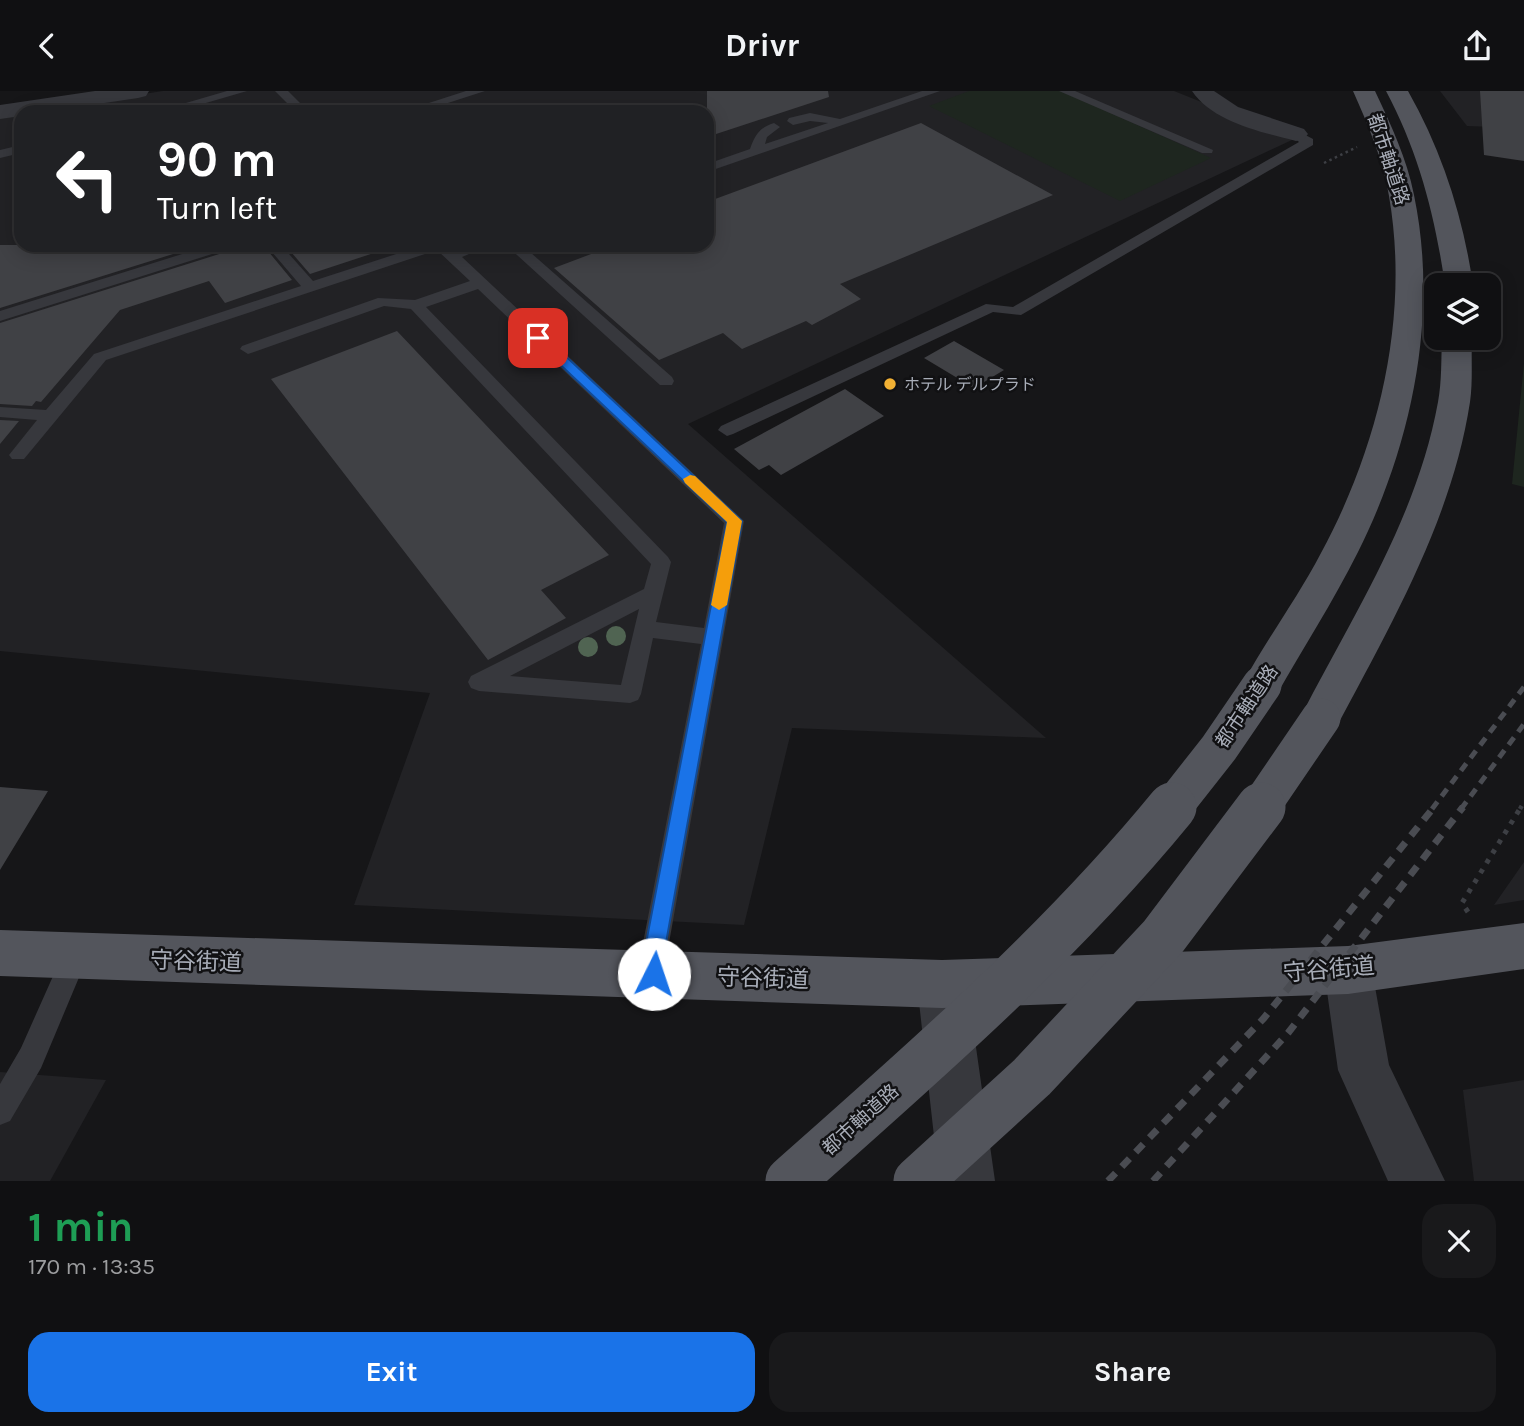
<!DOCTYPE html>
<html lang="en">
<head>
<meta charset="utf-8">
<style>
  body { margin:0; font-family:Karla,"Noto Sans JP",sans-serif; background:#19191b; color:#f1f3f6; height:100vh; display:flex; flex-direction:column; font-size:26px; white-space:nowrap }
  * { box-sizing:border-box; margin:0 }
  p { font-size:23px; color:#9c9d9f }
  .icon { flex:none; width:38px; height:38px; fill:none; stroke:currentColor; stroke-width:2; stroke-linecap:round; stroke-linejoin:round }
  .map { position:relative; height:1090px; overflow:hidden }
  .panel { display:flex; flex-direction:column; background:#101012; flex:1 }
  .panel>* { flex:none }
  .banner { position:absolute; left:14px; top:14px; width:700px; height:147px; border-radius:21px; box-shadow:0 4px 18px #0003,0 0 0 2px #303032; background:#202124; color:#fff; overflow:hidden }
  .fabs { position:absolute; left:1424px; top:182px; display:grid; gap:14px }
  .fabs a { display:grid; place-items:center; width:77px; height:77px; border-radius:14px; background:#101012; box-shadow:0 4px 18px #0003,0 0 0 2px #303032; font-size:35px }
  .pin { position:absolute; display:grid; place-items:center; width:60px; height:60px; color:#fff; margin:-30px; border-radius:14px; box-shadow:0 4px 10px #0006 }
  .me { position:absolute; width:77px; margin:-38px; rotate:4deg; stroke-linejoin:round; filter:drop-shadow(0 0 5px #0008) }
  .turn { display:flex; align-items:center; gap:24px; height:147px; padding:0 28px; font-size:32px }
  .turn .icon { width:91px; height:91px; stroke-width:2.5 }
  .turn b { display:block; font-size:49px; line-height:60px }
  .round { display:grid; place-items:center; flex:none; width:74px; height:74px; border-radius:21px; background:#19191b }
  .headline { display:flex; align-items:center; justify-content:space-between; height:119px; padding:0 28px }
  h1 { font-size:42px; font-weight:700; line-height:52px; color:#1e9e55 }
  .cta { display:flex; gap:14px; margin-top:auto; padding:14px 28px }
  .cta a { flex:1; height:80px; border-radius:21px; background:#1a73e8; color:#fff; font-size:28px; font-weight:700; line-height:80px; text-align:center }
  .cta a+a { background:#19191b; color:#f1f3f6 }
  header { display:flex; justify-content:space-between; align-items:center; height:91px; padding:0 28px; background:#101012; font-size:32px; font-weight:700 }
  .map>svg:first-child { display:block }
</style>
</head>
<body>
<header><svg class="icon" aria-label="back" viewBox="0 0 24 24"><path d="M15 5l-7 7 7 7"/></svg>Drivr<svg class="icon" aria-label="share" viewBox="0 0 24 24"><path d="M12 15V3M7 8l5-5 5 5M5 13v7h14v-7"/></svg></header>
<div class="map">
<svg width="1524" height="1090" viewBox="0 0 1524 1090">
  <rect width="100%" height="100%" fill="#161618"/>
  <path fill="#222225" d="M163,0H1174L1294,48L688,333L1046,647L792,637L744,834L354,814L430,602L0,560V25L21,22V154H707V21H25Z
    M1440,0H1524V37L1467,35Z
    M1524,771V809L1494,814Z
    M0,981L106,989L50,1090H0Z
    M1524,989V1090H1474L1463,999Z"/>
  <path fill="#1e261f" d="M969,0H1061L1211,67L1120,110L929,15Z
    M1524,272V396L1512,393Z"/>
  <path fill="#404145" d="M707,0H828L829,6L707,46Z
    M1480,0H1524V70L1484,64Z
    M921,32L1053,104L840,193L861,208L812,234L806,230L742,258L723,242L659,269L554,177L615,154H707V111Z
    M0,154H202L0,217Z
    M236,154H263L292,189L225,212L209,190L120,219L41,311L36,310L32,315L0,313V232L232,159Z
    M285,154H379L380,160L310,183Z
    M397,240L609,464L541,499L566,527L488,569L271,288Z
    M954,250L1004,279L974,297L924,267Z
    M845,298L884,325L781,384L769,374L759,379L734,358Z
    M0,329L19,330L0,353Z
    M0,696L48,700L0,779Z"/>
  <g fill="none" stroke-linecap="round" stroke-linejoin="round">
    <path stroke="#3d3f44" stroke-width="2.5" stroke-dasharray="2.5 3.5" stroke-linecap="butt" d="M1324,72L1357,56"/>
    <path stroke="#3d3f44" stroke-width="4.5" stroke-dasharray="3.5 5" stroke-linecap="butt" d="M1520,718L1524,711"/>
    <path stroke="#3d3f44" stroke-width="5" stroke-dasharray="4.5 7" stroke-linecap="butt" d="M1468,821L1462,812L1521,716"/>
    <path fill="#37383d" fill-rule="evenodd" d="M227,0H247L175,21H155Z
      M275,0H288L309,21H296Z
      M466,0H485L420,21H401Z
      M922,0H940L707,81V73L750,58C755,44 759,37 774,32L780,36L767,46L765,53L828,32L810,30L793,34L787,30L789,27L810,22L840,28Z
      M1059,0H1075L1213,59L1212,62H1202Z
      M1296,39L1313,48V54L1021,224L993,221L733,343L727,345L718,339L721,335L986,213L1013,216L1299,51L1290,43Z
      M21,54V62L0,67V59Z
      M211,154H233L231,157L0,230V220Z
      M266,154H281L313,190L424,154H448L454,159L469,154H490L462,166L744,430L669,852L667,883L663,892L654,896L645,892L641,883L643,852L701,553L653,547L641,603L638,609L630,612L479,600L471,597L468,591L471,585L644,498L651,473L411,218L384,215L254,261L248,263L240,258L242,255L378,207L415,209L470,190L437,159L106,269L24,368H12L9,364L37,329L0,326V316L46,319L94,263L301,195ZM478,198L724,432L704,537L656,531L671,471L668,466L426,216ZM639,518L621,594L510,585Z
      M506,154H522L672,286L674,290L672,294H660Z
      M75,852L84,856L88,865L41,977L10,1030L0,1034V993L21,957L66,856Z"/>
    <path fill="#37383d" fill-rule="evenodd" d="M95,0H149L146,5L138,7L44,21H21V25L0,28V14Z
      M1192,0H1214L1238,16L1304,38L1308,43L1304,48L1296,50C1261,41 1213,31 1192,0Z
      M1348,855L1365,862L1372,879L1389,974L1445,1090H1388L1338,979L1324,879L1331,862Z
      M942,869L959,876L967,893L995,1090H939L917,893L925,876Z"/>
    <path fill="#53555c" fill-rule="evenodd" d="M1353,0H1375C1391,34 1407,68 1414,104C1439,224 1412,353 1358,461C1333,511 1303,557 1276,605L1262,610L1248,605L1242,594C1266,549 1297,508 1321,462C1379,355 1410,226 1389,105C1383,68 1368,34 1353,0Z
      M1386,0H1408C1442,60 1463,125 1473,194H1445C1435,125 1419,62 1386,0Z
      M1442,247H1472C1471,268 1473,290 1470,311C1452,429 1390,535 1335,639L1321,644L1307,639L1300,627C1353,524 1417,427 1438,311C1442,290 1441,268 1442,247Z
      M1524,832V878L1348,903L942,917L0,885V839L942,869L1348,855Z"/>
    <path stroke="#4a4c52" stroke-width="5" stroke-dasharray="9 7" stroke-linecap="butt" d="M1432,718L1524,596
      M1461,718L1524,633"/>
    <path stroke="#4a4c52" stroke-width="7" stroke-dasharray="11 9" stroke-linecap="butt" d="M1108,1090L1264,927L1434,716
      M1153,1090L1288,942L1463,716"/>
    <path stroke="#53555c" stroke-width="39" d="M1171,718L1219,657L1262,594
      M1259,718L1321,627"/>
    <path stroke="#53555c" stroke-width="49" d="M790,1090C923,972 1059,854 1172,716
      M918,1090L1032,986L1163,846L1261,716"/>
  </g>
  <g fill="#506452">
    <circle cx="616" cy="545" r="10"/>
    <circle cx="588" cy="556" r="10"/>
  </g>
  <path fill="#1a73e8" stroke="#114b97" stroke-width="2" d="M538,243L543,244L742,430L666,852L661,890L654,893L647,890L644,883L646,852L727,431L534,249L532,247Z"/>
  <path fill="#f59e0b" d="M690,384L695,385L742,430L727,514L719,519L711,514L727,431L685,392L683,388Z"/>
  <circle fill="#f2b134" stroke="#111113" stroke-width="2.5" cx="890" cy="293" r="7"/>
  <g text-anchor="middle" stroke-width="5" stroke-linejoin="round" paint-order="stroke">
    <g font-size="16" fill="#a8adb8" stroke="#111113" text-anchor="start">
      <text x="904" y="299">ホテル デルプラド</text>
    </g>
    <g font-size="19" fill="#a8adb8" stroke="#111113">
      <text transform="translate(1389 68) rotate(72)" y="7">都市軸道路</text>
      <text transform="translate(1246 615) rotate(-56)" y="7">都市軸道路</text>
      <text transform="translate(860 1028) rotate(-42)" y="7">都市軸道路</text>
    </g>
    <g font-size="23" fill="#a8adb8" stroke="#111113">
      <text transform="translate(196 870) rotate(2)" y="8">守谷街道</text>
      <text transform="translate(1329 878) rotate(-5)" y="8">守谷街道</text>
      <text transform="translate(763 887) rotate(2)" y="8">守谷街道</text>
    </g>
  </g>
</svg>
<div class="fabs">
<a><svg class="icon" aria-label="layers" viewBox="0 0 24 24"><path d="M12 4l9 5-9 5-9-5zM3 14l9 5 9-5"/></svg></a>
</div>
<div class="pin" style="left:538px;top:247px;background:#d93025"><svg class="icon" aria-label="arrive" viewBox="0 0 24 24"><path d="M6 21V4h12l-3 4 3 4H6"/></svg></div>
<svg class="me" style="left:654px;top:883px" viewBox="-20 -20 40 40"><circle r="19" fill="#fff"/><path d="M0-13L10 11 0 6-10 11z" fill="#1a73e8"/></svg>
<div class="banner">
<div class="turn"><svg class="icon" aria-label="left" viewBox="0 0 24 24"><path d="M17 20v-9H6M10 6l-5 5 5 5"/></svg><div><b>90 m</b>Turn left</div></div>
</div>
</div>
<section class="panel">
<div class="headline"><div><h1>1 min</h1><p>170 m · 13:35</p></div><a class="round"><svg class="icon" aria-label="close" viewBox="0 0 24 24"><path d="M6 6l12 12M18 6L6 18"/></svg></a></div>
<div class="cta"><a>Exit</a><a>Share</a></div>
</section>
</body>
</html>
